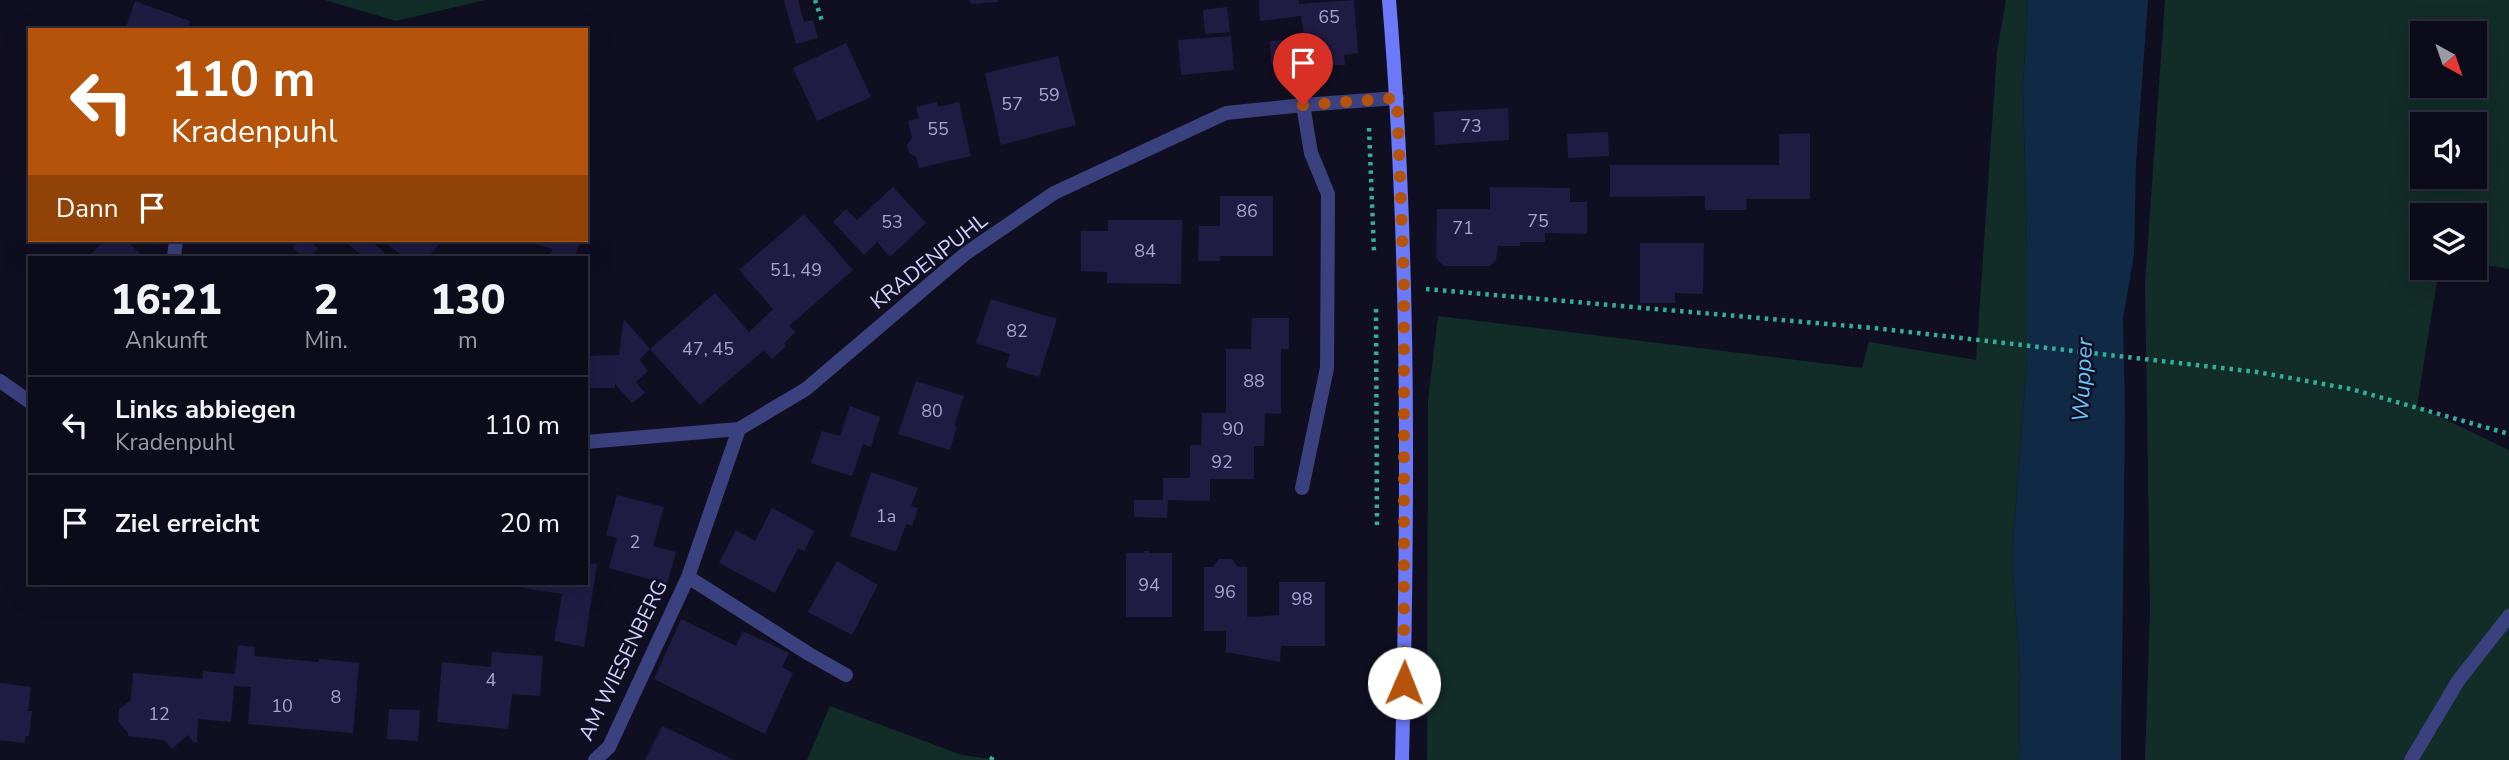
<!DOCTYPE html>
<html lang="de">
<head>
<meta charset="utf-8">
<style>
  body { margin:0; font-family:"Nunito Sans",sans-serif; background:#1a1927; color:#f1f3f6; height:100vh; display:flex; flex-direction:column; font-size:26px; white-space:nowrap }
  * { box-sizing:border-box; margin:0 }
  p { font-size:23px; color:#9a9ba2 }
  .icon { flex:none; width:38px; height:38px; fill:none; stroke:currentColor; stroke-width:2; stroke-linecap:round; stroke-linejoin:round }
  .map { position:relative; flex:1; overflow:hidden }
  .side { position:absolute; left:28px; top:256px; width:560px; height:329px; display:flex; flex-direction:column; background:#0c0b1a; border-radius:0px; box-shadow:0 7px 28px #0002,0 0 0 2px #2c2b39 }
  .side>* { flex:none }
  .top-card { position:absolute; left:28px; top:28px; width:560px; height:214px; border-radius:0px; box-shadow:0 7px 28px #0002,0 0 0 2px #2c2b39; background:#b45309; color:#fff; overflow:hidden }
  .needle { width:46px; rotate:140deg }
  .buttons { position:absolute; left:2410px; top:21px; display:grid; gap:14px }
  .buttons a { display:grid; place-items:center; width:77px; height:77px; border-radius:0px; background:#0c0b1a; box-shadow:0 7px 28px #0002,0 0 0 2px #2c2b39; font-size:35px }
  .pin { position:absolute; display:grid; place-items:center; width:60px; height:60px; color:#fff; margin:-72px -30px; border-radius:50% 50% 50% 0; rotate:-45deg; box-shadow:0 0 7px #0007 }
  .pin .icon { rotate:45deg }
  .me { position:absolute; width:77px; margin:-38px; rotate:1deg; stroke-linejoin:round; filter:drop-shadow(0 0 5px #0008) }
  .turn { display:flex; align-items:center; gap:24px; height:147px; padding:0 28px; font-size:32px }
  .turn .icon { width:91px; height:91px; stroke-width:2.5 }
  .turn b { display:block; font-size:49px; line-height:60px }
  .then { display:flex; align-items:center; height:66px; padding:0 28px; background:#0003; gap:14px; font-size:26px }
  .eta { display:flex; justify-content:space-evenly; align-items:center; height:119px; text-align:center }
  .eta b { font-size:42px; font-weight:800; line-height:49px }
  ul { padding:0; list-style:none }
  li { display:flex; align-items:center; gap:21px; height:98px; padding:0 28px; border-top:2px solid #2c2b39 }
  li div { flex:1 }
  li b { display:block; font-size:26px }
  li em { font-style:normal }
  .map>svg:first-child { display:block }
</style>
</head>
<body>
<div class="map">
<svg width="2509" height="760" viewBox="0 0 2509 760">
  <rect width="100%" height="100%" fill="#100f22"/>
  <path fill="#122c28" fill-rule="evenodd" d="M325,0H485L396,21Z
    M2006,0H2028L2023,86L2027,249V359L2012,557L2020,669L2019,760H1427L1428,400L1438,316L1862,368L1869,342L1976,360L1997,52Z
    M2165,0H2509V269L2475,263L2474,215H2422V268H2439L2417,406L2509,450V760H2145L2150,610L2145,283ZM2422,33H2474V86H2422ZM2422,124H2474V177H2422Z
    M830,706L962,755L998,760H807Z"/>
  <path fill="#102a45" d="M2028,0H2148L2136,163L2134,255L2123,319L2125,410L2121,760H2019L2020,669L2012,557L2027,359V249L2023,86Z"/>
  <path fill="#1f1b42" d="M784,0H798L804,22L813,20L818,38L796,44Z
    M970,0H998V2L971,4Z
    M1259,0H1299V4L1354,0L1358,53L1344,55L1345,65H1334L1333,55L1271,63L1270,41L1304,38L1301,16L1260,21Z
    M135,1L190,21L187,30H125Z
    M1227,7L1230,32L1205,34L1203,10Z
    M1231,36L1234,70L1181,75L1178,40Z
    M846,43L871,97L817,121L793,68Z
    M1058,56L1076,125L1001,145L985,73Z
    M937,102L938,107L959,102L971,156L919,168L916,157L909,153L907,145L912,138L908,121L919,118L916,107Z
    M1508,108L1509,140L1435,145L1434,112Z
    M1608,132L1609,156L1568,158L1567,134Z
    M1810,133V199H1746L1747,210H1705V196L1610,197V165H1779V134Z
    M893,187L926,223L890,257L877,242L864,255L833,222L846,209L857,220Z
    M1490,187L1570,188V202H1587V234L1545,233V242H1520V246H1498L1496,260L1490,266H1444L1436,258L1437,209H1490Z
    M1220,196H1273V256H1220V261H1198L1199,226H1220Z
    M804,214L853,270L789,326L796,332L784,343L786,346L772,359L764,350L700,405L650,349L639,360L648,371L636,382L645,393L632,403L615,384V388H586V356L619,355L624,319L650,349L715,293L749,332L773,309L739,270Z
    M1108,220H1182L1181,284L1107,283V272L1081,271V231H1108Z
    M105,240H126L144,257H88Z
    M300,240H310L318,249L309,257H302L292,247Z
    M343,240H370L385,253L381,257H364Z
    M383,240H443L428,257H403Z
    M525,240H580L575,257L550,255L552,249Z
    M1640,243H1704L1703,294L1675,293V303H1640Z
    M991,299L1057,319L1039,377L1006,367L1010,354L976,343Z
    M1252,318H1289V349H1281V414L1265,413L1264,446H1254V479H1210V501L1168,500L1167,518L1134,517V500H1163V478H1190V445H1201L1202,413H1226V349H1251Z
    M916,381L964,396L954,426L957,427L950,450L898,434Z
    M850,406L880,417L871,447L863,444L852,476L811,463L822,431L840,436Z
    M871,472L918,488L911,506L918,508L912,526L906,524L896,552L850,536Z
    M617,495L664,507L653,546L676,552L667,584L609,568L617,538L606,535Z
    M772,508L814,531L804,551L798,548L775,593L719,563L736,530L755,541Z
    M1143,551H1149V553H1172V617H1126V553H1144Z
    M1219,559H1232L1238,567H1247V617L1279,615V582H1325V646H1281L1280,662L1226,652V631H1204V567H1213Z
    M837,561L878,585L852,635L808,612Z
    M586,563L597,564L584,647L554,641L562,594L523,588L524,583H586Z
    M681,619L736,646L743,631L789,653L782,667L793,673L765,734L654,679Z
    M238,645L255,647L254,656L318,662L319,659L359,663L353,733L248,724L251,687L234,686L231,722L198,719L197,742L194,743L188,735L172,749L164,740L128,736V733L118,721L119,709L131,700L133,673L202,679L203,671L235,674Z
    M492,652L543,656L540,696L512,694L508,729L437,722L442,662L491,667Z
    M0,683L31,687L28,711H32L29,736H26L25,743L0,740Z
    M389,709L420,710L418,741L387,739Z
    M662,726L734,760H645Z"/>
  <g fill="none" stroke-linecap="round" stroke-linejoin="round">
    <path stroke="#33af99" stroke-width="4.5" stroke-dasharray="3.5 5" stroke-linecap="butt" d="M815,0L822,21
      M1369,128L1374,252
      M1426,289L1874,328L2257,372L2351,389L2509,434
      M1376,309L1377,528
      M991,760L993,756"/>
    <path stroke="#3b417f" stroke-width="14" d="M174,257L176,240"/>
    <path stroke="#3b417f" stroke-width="14" d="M0,381L30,402
      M586,442L739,429L806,389L965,254L1054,193L1226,113L1303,105
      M1302,488L1327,368L1328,194L1311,153L1303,105L1397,98
      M688,577L809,654L846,675
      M595,760L609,747L688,577L739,429
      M2411,760L2458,681L2509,616"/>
    <path stroke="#6c7af9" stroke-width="14" d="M1389,0C1410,252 1408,507 1402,760"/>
  </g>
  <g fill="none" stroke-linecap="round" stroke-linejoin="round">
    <path stroke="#b45309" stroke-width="12" stroke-dasharray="0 21.6" d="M1303,105L1397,98L1404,286V683"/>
  </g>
  <g text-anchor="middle" stroke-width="5" stroke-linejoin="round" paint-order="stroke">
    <g font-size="18" fill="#a4a4ce">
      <text x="1329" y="23">65</text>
      <text x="1049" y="101">59</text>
      <text x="1012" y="110">57</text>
      <text x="1471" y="132">73</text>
      <text x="938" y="135">55</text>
      <text x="1247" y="217">86</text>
      <text x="1538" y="227">75</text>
      <text x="892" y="228">53</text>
      <text x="1463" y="234">71</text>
      <text x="1145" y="257">84</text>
      <text x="796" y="276">51, 49</text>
      <text x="1017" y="337">82</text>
      <text x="708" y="355">47, 45</text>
      <text x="1254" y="387">88</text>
      <text x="932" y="417">80</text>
      <text x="1233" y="435">90</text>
      <text x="1222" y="468">92</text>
      <text x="886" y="522">1a</text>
      <text x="635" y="548">2</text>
      <text x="1149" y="591">94</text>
      <text x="1225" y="598">96</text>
      <text x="1302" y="605">98</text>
      <text x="491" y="686">4</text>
      <text x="336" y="703">8</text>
      <text x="282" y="712">10</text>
      <text x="159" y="720">12</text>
    </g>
    <g font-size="21" fill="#d1d2fd" stroke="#100f22">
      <text transform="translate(929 261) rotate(-38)" y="7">KRADENPUHL</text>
      <text transform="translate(623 660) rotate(-64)" y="7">AM WIESENBERG</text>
    </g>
    <g font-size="23" font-style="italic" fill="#64c6f9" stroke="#100f22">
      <text transform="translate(2082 380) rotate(-87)" y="8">Wupper</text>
    </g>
  </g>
</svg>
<div class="buttons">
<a><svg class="needle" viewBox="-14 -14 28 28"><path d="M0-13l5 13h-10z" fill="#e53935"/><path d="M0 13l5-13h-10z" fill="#9a9ba2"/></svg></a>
<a><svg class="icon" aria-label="sound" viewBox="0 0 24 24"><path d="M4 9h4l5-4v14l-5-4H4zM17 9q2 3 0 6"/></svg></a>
<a><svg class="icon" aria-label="layers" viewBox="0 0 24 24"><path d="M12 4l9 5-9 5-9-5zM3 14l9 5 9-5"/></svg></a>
</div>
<div class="pin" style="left:1303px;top:105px;background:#d93025"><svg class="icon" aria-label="arrive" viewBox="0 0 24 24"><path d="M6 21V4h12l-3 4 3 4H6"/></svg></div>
<svg class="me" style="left:1404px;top:683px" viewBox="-20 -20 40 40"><circle r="19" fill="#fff"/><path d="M0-13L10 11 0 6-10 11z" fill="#b45309"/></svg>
<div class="top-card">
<div class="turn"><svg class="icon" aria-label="left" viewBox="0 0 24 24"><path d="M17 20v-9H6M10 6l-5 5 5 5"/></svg><div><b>110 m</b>Kradenpuhl</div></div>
<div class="then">Dann<svg class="icon" aria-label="arrive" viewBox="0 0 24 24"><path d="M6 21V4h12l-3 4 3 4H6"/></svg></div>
</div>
<section class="side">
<div class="eta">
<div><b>16:21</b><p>Ankunft</p></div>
<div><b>2</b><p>Min.</p></div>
<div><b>130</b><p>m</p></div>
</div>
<ul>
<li><svg class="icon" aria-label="left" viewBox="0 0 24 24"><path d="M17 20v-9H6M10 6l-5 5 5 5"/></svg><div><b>Links abbiegen</b><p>Kradenpuhl</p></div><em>110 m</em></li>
<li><svg class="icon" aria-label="arrive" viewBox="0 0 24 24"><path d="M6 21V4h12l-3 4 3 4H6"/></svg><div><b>Ziel erreicht</b></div><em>20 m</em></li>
</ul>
</section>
</div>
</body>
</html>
